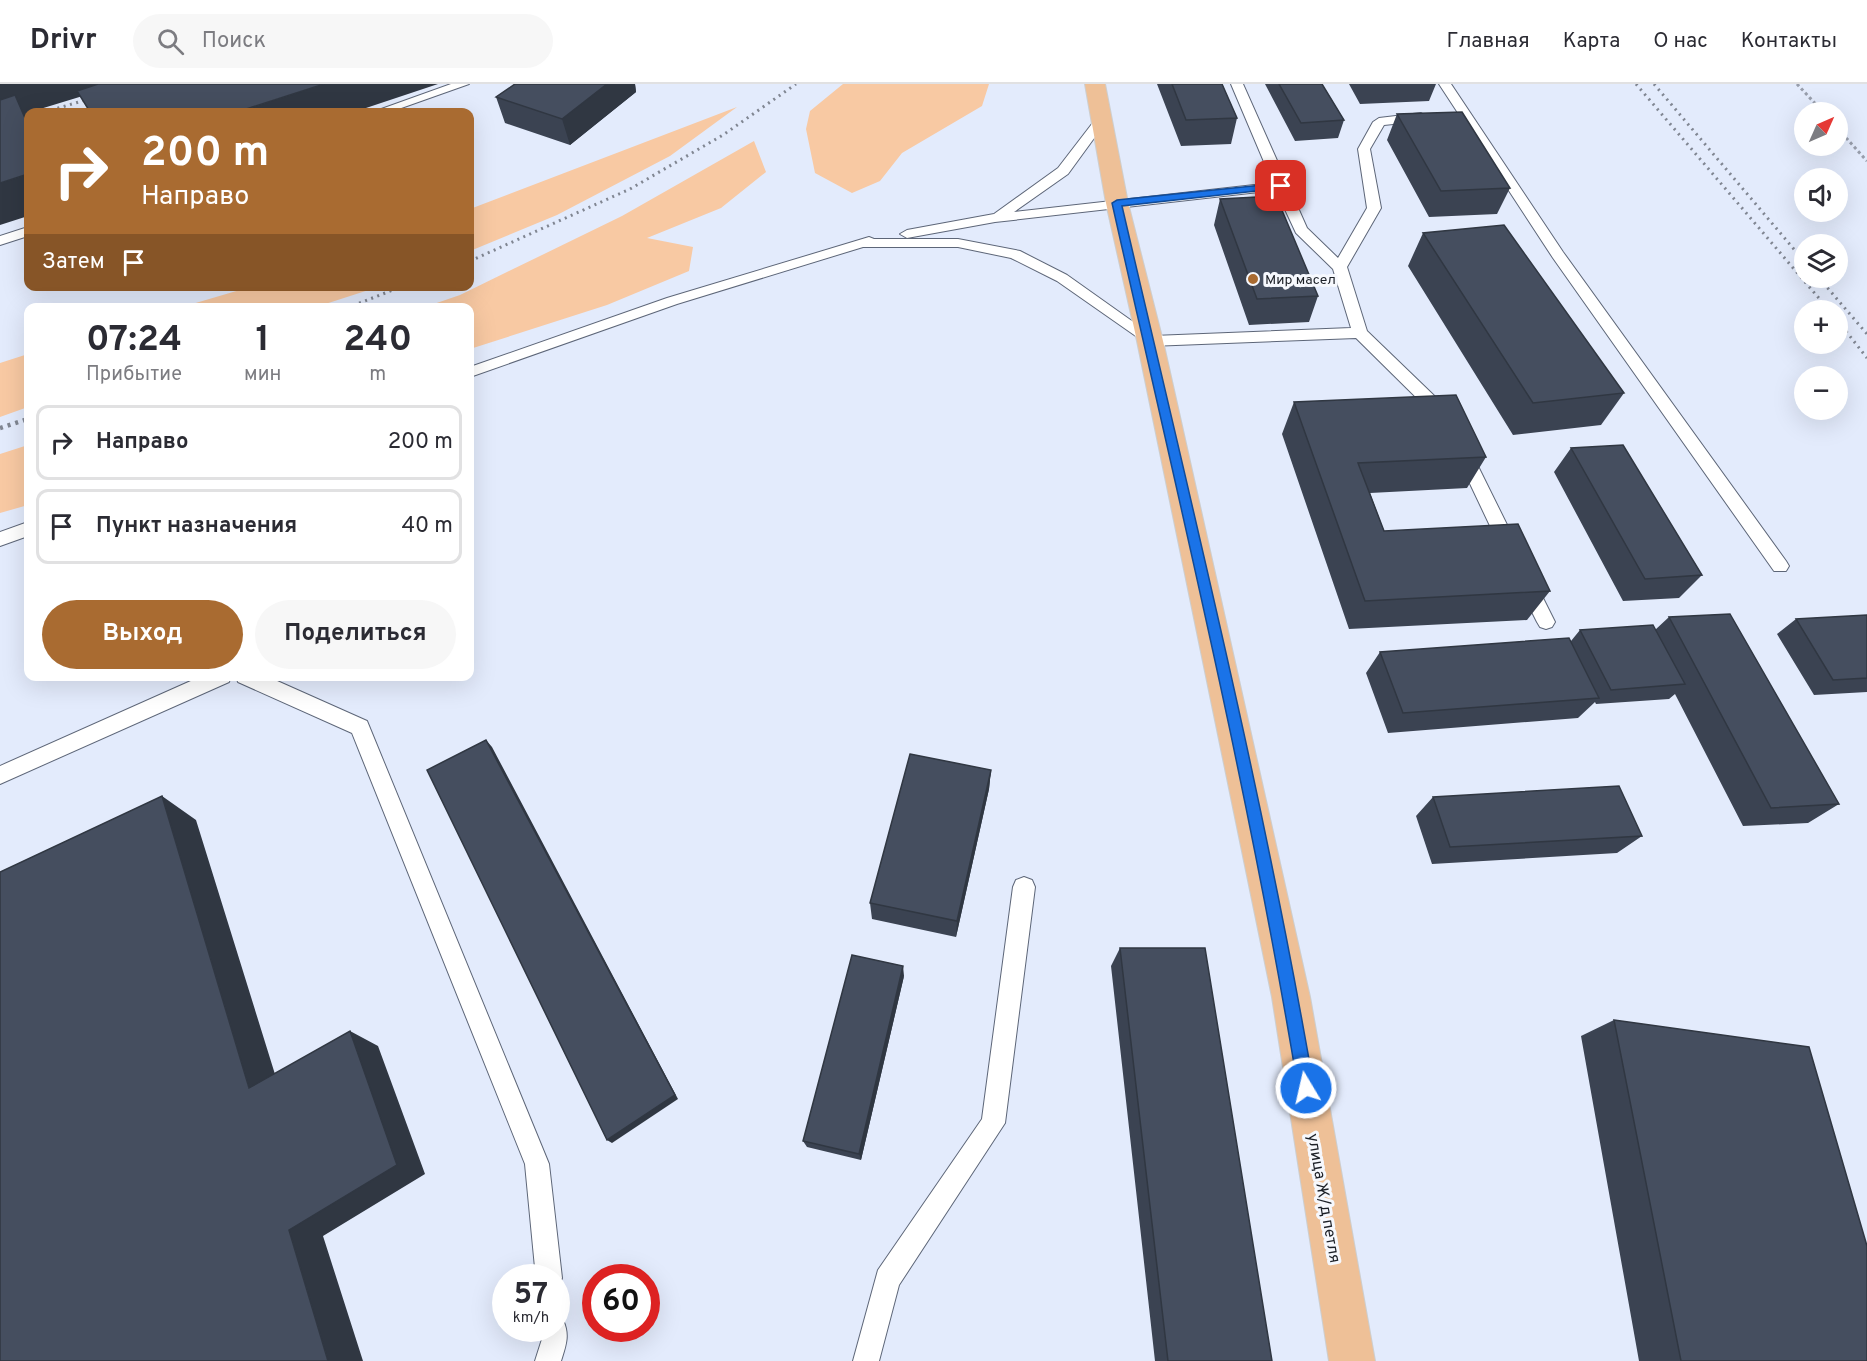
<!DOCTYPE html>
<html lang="ru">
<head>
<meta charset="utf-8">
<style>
  body { margin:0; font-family:Overpass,sans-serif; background:#f7f7f7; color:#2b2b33; height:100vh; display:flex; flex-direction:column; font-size:22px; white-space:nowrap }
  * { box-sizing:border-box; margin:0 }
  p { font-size:20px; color:#7c7c81 }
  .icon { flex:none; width:33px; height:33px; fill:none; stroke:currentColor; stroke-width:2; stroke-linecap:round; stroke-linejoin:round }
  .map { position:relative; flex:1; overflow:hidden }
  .panel { position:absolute; left:24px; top:219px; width:450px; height:378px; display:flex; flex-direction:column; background:#fff; border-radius:12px; box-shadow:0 6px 24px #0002 }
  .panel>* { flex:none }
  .banner { position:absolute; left:24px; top:24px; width:450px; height:183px; border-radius:12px; box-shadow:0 6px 24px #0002; background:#a96b31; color:#fff; overflow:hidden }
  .needle { width:39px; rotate:45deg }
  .buttons { position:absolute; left:1794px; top:18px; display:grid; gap:12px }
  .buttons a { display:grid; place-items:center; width:54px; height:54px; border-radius:50%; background:#fff; box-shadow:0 6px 24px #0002; font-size:30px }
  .speed { position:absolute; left:492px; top:1180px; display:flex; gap:12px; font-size:30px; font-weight:700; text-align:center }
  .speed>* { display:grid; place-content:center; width:78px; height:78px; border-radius:50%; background:#fff; box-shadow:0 6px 24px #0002; line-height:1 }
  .speed small { font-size:15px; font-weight:400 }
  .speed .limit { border:9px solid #d22; background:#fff; color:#111 }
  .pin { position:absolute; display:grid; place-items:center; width:51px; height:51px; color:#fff; margin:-26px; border-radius:12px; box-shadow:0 3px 9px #0006 }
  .me { position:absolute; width:66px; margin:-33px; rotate:351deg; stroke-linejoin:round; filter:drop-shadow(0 0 4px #0008) }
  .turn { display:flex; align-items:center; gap:21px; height:126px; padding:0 18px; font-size:27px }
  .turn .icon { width:78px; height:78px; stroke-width:2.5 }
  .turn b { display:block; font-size:42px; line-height:51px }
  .then { display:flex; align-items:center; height:57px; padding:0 18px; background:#0003; gap:12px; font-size:22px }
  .eta { display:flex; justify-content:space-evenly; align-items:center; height:102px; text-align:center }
  .eta b { font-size:36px; font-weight:700; line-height:42px }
  .cta { display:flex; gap:12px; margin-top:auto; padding:12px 18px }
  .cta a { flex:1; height:69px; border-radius:36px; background:#a96b31; color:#fff; font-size:24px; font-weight:700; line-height:69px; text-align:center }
  .cta a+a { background:#f7f7f7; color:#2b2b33 }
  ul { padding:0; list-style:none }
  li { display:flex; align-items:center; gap:18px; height:75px; margin:0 12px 9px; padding:0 6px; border:3px solid #e1e1e2; border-radius:12px }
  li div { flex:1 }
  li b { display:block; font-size:22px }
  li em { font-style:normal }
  header { display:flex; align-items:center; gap:36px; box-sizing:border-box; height:84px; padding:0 30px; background:#fff; border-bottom:2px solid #e1e1e2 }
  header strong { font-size:28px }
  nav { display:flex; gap:33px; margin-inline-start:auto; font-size:21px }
  .search { width:420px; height:54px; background:#f7f7f7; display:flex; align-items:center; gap:15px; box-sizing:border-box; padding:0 21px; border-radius:33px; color:#7c7c81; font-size:22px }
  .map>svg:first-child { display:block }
</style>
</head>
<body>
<header>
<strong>Drivr</strong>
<div class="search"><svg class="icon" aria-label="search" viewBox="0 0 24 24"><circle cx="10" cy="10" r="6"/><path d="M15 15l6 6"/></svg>Поиск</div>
<nav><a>Главная</a><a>Карта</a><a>О нас</a><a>Контакты</a></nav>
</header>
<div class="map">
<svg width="1867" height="1277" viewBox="0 0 1867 1277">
  <rect width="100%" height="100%" fill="#e3ebfc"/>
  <path fill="#f8c9a3" d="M843,0H989L982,22L902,69L880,97L852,109L815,89L806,45L810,27Z
    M737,23L670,72L557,131L470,167V125Z
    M754,57L766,88L721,124L647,154L693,163L689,187L607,221L470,265V224L425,223L460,211L622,132Z
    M250,203V202L378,203L316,223H182Z
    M28,270V323L0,333V279Z
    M28,361V421L0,429V370Z"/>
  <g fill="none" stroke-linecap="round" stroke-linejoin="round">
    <g stroke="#5d6678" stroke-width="2">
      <path id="service" d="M451,0H469L390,28H373Z
        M1231,0H1243L1307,144L1338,174L1367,124L1358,65L1373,38L1379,34L1421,29L1427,33L1421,37L1384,41L1370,65L1381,124L1347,183L1367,247L1450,327L1452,331L1450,335H1438L1356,254L1150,262L1057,197L1011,174L958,163H863L677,220L470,293V283L667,214L869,153L874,155H958L1020,167L1067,191L1153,252L1351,244L1333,185L1296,149L1276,106L995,138L907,154L900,150L907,146L994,130L1058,84L1098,32L1102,31L1108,35L1068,90L1014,128L1273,99Z
        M1439,0H1451L1563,168L1786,477L1789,482L1786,487H1774L1553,174Z
        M28,143V152L0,161V152Z
        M1463,362L1471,368L1518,463L1515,468H1503L1500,463L1455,368Z
        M28,438V452L0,462V448Z
        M1527,493L1533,495L1536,500L1555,538L1552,543L1546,545L1540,543L1537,538L1518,500L1521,495Z
        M202,592H231L229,598L0,700V682Z
        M236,592H266L367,637L549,1080L562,1194L558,1203L556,1194H536L525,1080L352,649L238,598Z
        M1024,793L1032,796L1035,803L1005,1039L899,1201L879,1277H853L878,1186L982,1035L1013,803L1016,796Z
        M556,1233L563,1236C570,1251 566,1261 561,1277H535L542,1255L541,1245H556Z"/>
    </g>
    <g stroke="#cdcecf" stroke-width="2">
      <path id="primary" d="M1085,0H1105L1128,119L1163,257L1310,913L1375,1277H1329L1272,913L1137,257L1106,119Z"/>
    </g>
    <path stroke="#989eac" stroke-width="3" stroke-dasharray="3 3" stroke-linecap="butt" d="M1797,0L1823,28
      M1838,45L1867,77"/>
    <use href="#service" fill="#fff" fill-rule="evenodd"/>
    <use href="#primary" fill="#eec097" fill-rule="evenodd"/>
    <path stroke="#808692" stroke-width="3" stroke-dasharray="2 4.5" stroke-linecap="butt" d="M1636,0L1829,226
      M1654,0L1804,177
      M45,28L99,12
      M82,28L105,22
      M470,177L630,105L723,51L796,0
      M1819,194L1867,250
      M347,224L403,202
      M1838,237L1867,274"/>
    <path stroke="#808692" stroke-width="4.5" stroke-dasharray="3 5" stroke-linecap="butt" d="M0,344L28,335"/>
  </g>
  <path fill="#3b4352" d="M515,0H635L636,8L570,61L505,39L496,13Z
    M1157,0H1222L1237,34L1231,60L1181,62Z
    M1265,0H1322L1344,36L1338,54L1295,57Z
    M1349,0H1436L1429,17L1360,20Z
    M1397,30L1510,104L1497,130L1429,133L1387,56Z
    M1220,115L1318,212L1309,238L1249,241L1214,141Z
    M1423,149L1624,309L1601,341L1513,351L1408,182Z
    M1294,318L1486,373L1467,404L1370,409L1384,447L1550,507L1527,536L1349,545L1282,350Z
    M1571,364L1702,491L1679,514L1623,517L1554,388Z
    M1867,531V608L1814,611L1777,550L1796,535Z
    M1669,533L1839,720L1808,739L1743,742L1675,610L1669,615L1596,620L1595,618L1578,634L1388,649L1366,589L1380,568L1571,557L1580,546H1655Z
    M991,686L989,705L956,853L872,835L870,819Z
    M1433,713L1642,752L1617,769L1432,780L1416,732Z
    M1120,864L1272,1277H1155L1111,882Z
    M904,892L861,1076L807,1063L803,1057Z
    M1614,936L1867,1277H1639L1581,952Z"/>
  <path fill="#303742" d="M0,0H122L27,29L28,30V41L0,37Z
    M324,0H438L354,28H237Z
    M607,0H635L636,8L570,61L562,35Z
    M28,90V132L0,141V99Z
    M486,656L492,663L678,1015L612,1059L607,1056Z
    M991,686L989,705L956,853L957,837Z
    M162,712L196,736L283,1016L249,1004Z
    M903,882L904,892L861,1076L859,1070Z
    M350,947L378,962L425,1090L323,1152L363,1277H328L289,1146Z"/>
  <path fill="#454e5f" stroke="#303742" stroke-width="1.5" d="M98,0H324L237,28H90L77,7Z
    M515,0H607L562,35L496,13Z
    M1172,0H1222L1237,34L1186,36Z
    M1279,0H1322L1344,36L1301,39Z
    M15,11L28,41V90L0,99V16Z
    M1462,28L1510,104L1441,107L1397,30Z
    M1276,112L1318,212L1257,215L1220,115Z
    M1504,141L1624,309L1533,319L1423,149Z
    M1456,311L1486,373L1358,379L1384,447L1518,440L1550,507L1365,517L1294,318Z
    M1623,361L1702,491L1645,495L1571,364Z
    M1730,530L1839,720L1771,724L1669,533Z
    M1867,531V594L1833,596L1796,535Z
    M1653,541L1685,600L1611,606L1580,546Z
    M1569,554L1599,614L1403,629L1380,568Z
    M486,656L675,1011L607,1056L427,686Z
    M910,670L991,686L957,837L870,819Z
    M1619,702L1642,752L1450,763L1433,713Z
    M162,712L249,1004L350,947L397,1081L289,1146L328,1277H0V788Z
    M1120,864H1205L1272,1277H1168Z
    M852,871L903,882L859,1070L803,1057Z
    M1614,936L1809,963L1867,1162V1277H1681Z"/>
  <path fill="#1a73e8" stroke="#114b97" stroke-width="1.5" d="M1281,99L1285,102L1284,104L1122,122C1190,415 1263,707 1314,1004L1312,1010L1306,1012L1300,1010L1298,1004C1249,706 1178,413 1112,119L1117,116Z"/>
  <circle fill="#a96b31" stroke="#f6f8fd" stroke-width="2" cx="1253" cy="195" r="6"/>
  <g text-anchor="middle" stroke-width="6" stroke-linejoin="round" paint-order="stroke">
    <g font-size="14" fill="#1c2027" stroke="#f6f8fd" text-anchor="start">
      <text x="1265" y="200">Мир масел</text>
    </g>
    <g font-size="16" fill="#1c2027" stroke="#f6f8fd">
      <text transform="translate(1325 1114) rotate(80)" y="6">улица Ж/д петля</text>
    </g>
  </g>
</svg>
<div class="buttons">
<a><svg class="needle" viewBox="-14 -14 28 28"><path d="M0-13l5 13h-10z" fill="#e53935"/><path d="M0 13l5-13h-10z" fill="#7c7c81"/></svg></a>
<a><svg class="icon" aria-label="sound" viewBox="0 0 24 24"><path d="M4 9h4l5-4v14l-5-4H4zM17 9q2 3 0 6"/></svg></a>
<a><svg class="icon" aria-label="layers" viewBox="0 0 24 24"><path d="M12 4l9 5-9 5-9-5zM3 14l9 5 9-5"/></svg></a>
<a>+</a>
<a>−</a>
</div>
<div class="speed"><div>57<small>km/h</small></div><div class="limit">60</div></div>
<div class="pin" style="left:1281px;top:102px;background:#d93025"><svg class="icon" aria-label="arrive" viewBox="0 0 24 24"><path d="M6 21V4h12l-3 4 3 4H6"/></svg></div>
<svg class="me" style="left:1306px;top:1004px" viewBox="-20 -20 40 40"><circle r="17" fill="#1a73e8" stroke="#fff" stroke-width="3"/><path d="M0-11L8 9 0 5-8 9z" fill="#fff"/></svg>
<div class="banner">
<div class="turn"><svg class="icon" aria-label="right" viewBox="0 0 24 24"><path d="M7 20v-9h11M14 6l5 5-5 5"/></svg><div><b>200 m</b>Направо</div></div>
<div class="then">Затем<svg class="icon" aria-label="arrive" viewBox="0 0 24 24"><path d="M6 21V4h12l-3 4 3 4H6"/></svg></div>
</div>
<section class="panel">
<div class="eta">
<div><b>07:24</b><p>Прибытие</p></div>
<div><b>1</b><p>мин</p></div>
<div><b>240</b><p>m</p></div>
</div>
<ul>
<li><svg class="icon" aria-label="right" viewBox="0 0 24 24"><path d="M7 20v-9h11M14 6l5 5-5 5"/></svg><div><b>Направо</b></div><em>200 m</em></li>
<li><svg class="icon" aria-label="arrive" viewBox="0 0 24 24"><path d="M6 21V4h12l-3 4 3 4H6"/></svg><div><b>Пункт назначения</b></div><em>40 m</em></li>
</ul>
<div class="cta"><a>Выход</a><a>Поделиться</a></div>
</section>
</div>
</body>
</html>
